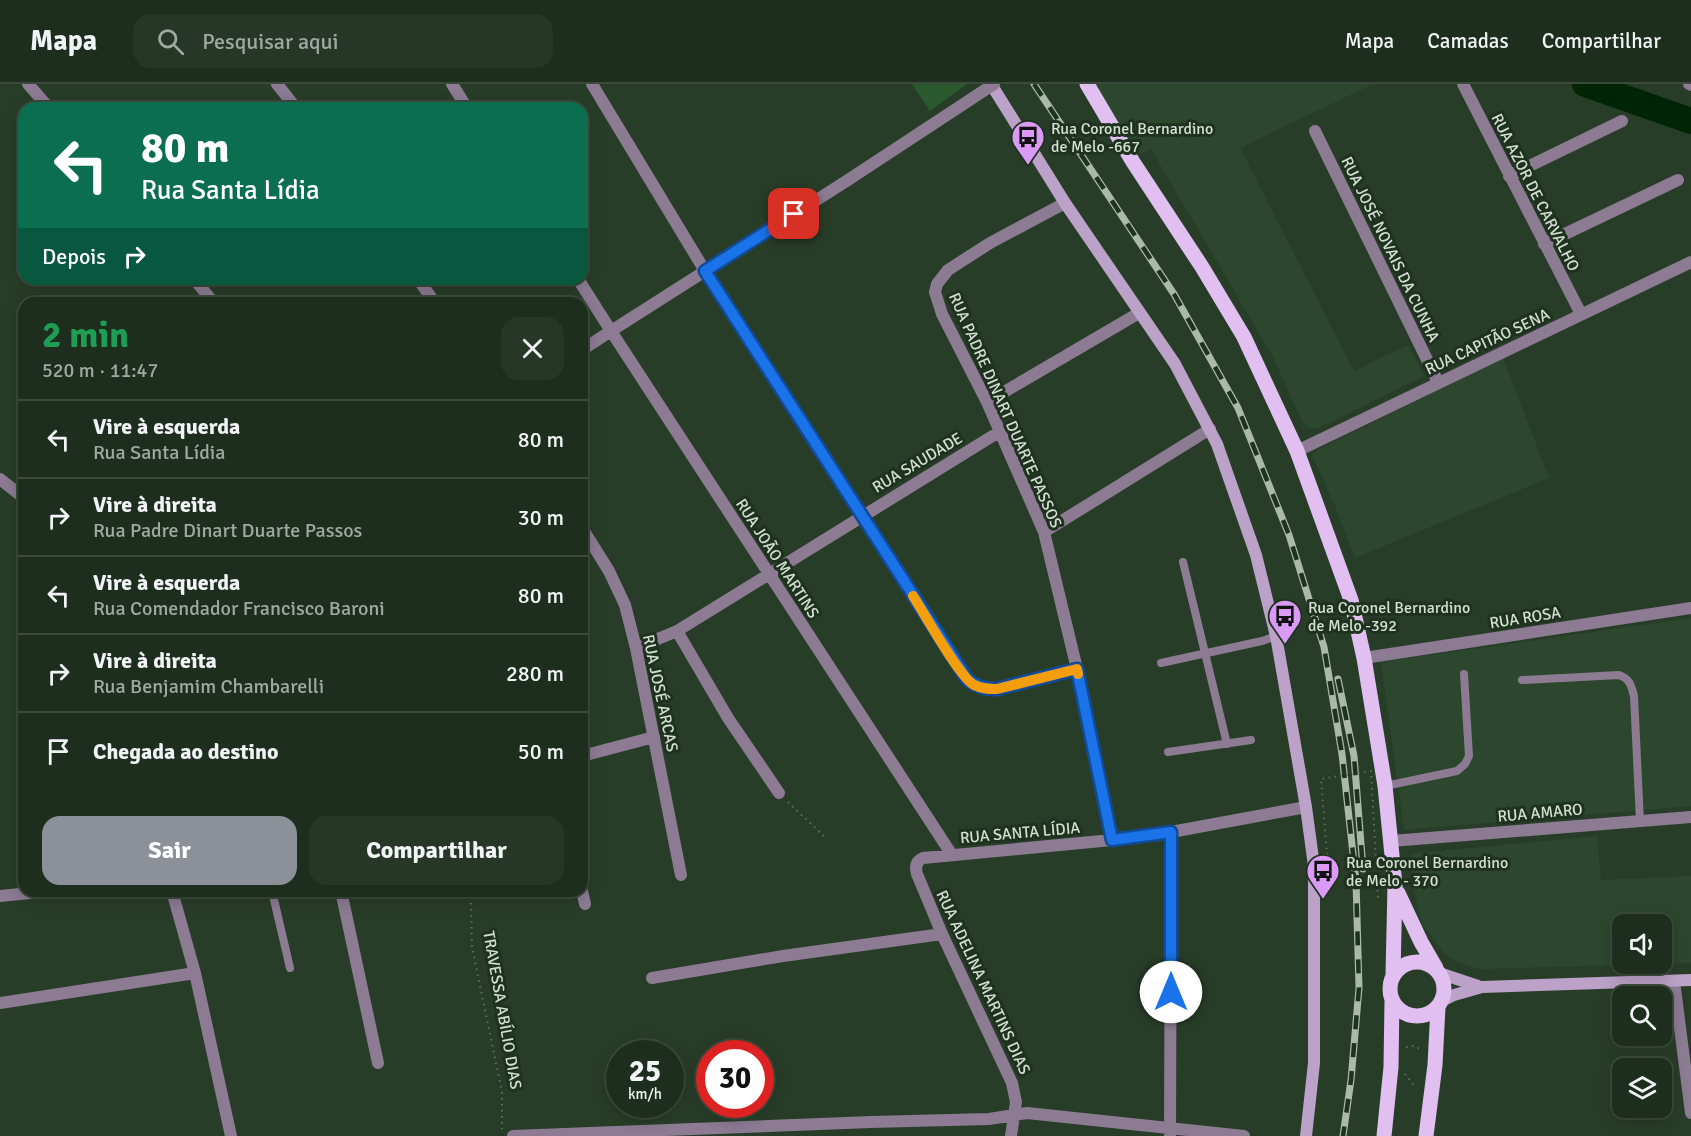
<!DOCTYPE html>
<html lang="pt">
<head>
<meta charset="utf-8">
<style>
  body { margin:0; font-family:Signika,sans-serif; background:#263627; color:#f1f3f6; height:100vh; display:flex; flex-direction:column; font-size:22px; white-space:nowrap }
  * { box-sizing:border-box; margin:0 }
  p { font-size:20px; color:#a1a8a4 }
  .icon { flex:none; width:33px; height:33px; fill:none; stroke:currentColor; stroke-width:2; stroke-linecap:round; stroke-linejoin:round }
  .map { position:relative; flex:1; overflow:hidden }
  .sheet { position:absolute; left:18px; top:213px; width:570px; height:600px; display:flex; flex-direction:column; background:#1e2e1e; border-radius:18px; box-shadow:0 3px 15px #0003,0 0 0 2px #3c4a3c }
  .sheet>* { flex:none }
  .top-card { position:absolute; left:18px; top:18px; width:570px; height:183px; border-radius:18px; box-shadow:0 3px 15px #0003,0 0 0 2px #3c4a3c; background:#0b6e4f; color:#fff; overflow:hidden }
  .tools { position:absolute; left:1612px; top:830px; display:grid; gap:12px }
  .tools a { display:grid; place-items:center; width:60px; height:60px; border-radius:12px; background:#1e2e1e; box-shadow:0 3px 15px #0003,0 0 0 2px #3c4a3c; font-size:30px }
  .speed { position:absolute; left:606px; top:956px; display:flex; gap:12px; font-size:30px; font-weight:700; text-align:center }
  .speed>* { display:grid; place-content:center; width:78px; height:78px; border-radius:50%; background:#1e2e1e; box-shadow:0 3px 15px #0003,0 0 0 2px #3c4a3c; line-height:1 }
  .speed small { font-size:15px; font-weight:400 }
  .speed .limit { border:9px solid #d22; background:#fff; color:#111 }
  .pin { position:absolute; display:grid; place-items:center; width:51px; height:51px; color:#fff; margin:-26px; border-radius:12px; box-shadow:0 3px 9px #0006 }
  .me { position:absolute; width:66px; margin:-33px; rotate:0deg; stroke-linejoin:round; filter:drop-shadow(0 0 4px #0008) }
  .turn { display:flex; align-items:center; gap:21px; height:126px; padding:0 24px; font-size:27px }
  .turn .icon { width:78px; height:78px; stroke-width:2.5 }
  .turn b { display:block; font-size:42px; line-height:51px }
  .then { display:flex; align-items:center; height:57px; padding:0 24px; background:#0003; gap:12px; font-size:22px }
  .round { display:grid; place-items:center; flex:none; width:63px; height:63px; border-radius:18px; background:#263627 }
  .overview { display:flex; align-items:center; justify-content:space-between; height:102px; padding:0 24px }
  h1 { font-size:36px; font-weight:800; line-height:45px; color:#1e9e55 }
  .primary-button { display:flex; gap:12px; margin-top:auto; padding:12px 24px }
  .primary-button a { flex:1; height:69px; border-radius:18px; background:#8c9099; color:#fff; font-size:24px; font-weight:800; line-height:69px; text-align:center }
  .primary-button a+a { background:#263627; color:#f1f3f6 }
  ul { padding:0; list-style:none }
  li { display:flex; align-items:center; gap:18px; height:78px; padding:0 24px; border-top:2px solid #3c4a3c }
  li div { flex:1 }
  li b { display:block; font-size:22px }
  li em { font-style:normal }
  header { display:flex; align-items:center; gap:36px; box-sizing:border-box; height:84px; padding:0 30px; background:#1e2e1e; border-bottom:2px solid #3c4a3c }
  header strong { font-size:28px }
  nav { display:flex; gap:33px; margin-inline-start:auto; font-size:21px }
  .search { width:420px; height:54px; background:#263627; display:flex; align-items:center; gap:15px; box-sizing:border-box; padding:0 21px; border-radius:18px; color:#a1a8a4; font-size:22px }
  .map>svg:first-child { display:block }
</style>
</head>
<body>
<header>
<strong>Mapa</strong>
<div class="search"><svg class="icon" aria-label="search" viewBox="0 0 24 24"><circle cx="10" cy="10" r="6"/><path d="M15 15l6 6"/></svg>Pesquisar aqui</div>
<nav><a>Mapa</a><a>Camadas</a><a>Compartilhar</a></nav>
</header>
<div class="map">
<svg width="1691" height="1052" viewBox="0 0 1691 1052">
  <rect width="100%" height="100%" fill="#283d28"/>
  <path fill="#2c472e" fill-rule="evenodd" d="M1090,0H1373L1240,64L1354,287L1408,261L1424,292L1317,345L1309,344L1303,339L1273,273L1151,65L1137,71Z
    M1503,274L1549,394L1355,474L1335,422L1312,371L1317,366Z
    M1691,534V722L1404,746L1381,578Z
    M1597,752L1601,796L1691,792V879L1478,885L1456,877L1444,869L1422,840L1415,809L1410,770ZM1623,840H1662V879H1623Z"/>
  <path fill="#2b592e" d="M912,0H967L930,27Z"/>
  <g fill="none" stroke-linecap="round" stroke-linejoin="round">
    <path stroke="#002504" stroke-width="26" d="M1585,0L1691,37"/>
    <path stroke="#5e715e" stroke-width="2" stroke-dasharray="1.5 4.5" stroke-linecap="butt" d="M788,718L826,754
      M471,819L472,863L502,1008V1045
      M1406,963L1413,962L1420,965
      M1405,990L1416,1004"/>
    <path stroke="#8c7b93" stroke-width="8" d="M1183,478L1227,660
      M1161,579L1262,557L1276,552
      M1522,596L1619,591C1630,595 1631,601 1634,612L1640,737
      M1168,668L1251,656
      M1385,702L1457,687L1465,680L1469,672L1464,590
      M272,807L290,884"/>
    <path stroke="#8c7b93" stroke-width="12" d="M28,0L49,24
      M277,0L296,24
      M1463,0L1581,230
      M1315,47L1438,298
      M1509,92L1622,37
      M1065,119L990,159L948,186L937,200L935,208L942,230L987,318L1044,448L1077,585L1112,756
      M1544,160L1678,96
      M705,187L967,595C976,603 985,605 997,605L1077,585
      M194,195L214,219
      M418,195L435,219
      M582,266L611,247L952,771
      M987,318L1139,229
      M0,395L24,414
      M582,444L609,487L625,521L636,564L681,791
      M1044,448L1210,345
      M677,547L728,634L779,709
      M636,564L677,547L999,348
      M1364,574L1691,524
      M582,672L654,653
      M1391,757L1691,733
      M172,807L195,889L231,1052
      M341,807L378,979
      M582,807L585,820
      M471,808L473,807
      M0,812L50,807
      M652,894L783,872L942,850
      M1674,897L1691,1029
      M0,919L195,889
      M1170,1051L1171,748
      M513,1052L871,1038L989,1035L1027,1029L1244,1052
      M1011,1052L1016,1018L1012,999L942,850L917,790C915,783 916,777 923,774L1112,756L1171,748L1306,723"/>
    <path stroke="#8c7b93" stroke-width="12" d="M452,0L467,24
      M592,0L705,187
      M1689,0L1691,1
      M578,195L611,247L848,96
      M1297,367L1691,178"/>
    <path stroke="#bca2c8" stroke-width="12" d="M991,0L1065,119L1175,280L1217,360L1256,471L1276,552L1306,723L1314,782V979L1306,1052
      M1439,889L1478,902
      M1442,917L1454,911L1482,903L1691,896"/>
    <path stroke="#e1bff1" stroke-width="15" d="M1087,0L1133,78L1202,183L1244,253L1297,367L1351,516L1364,574L1385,702L1395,801L1393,891
      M1398,809L1421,858L1436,884
      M1390 905a27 27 0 1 1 54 0a27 27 0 1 1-54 0Z
      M1384,1052L1391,983L1392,916
      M1426,1052L1435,981L1438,923"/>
    <g stroke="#aab9aa" stroke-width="7">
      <path id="rail" d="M1034,0L1174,210L1238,324L1289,451L1324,563L1342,670L1356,797L1359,904L1351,996L1343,1052
        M1338,595L1354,672L1363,785"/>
    </g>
    <use href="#rail" stroke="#1e321f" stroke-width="4.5" stroke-dasharray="14" stroke-linecap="butt"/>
    <path stroke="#5e715e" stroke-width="2" stroke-dasharray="1.5 4.5" stroke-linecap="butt" d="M1328,783L1321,695L1371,687L1378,814"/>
    <path stroke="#8c7b93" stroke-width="12" d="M848,96L994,0"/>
  </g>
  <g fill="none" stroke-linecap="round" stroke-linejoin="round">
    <g stroke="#114b97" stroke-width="15">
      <path id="route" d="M794,130L705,187L967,595C976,603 985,605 997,605L1077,585L1112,756L1171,748V908"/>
    </g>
    <use href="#route" stroke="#1a73e8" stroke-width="10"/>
    <path stroke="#f59e0b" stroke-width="10" d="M913,512C924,529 960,594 974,601C982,605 989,605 997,605L1077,585L1078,590"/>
  </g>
  <defs>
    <g id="bus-pin" transform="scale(1.725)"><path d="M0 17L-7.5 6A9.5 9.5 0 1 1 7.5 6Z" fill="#da9af6" stroke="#1e321f"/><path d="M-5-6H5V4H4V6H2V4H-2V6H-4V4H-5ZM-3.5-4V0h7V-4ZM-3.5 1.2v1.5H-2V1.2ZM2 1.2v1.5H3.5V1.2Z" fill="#111"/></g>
  </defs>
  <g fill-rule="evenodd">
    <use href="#bus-pin" x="1028" y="53"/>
    <use href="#bus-pin" x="1285" y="532"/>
    <use href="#bus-pin" x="1323" y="787"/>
  </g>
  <g text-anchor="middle" stroke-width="6" stroke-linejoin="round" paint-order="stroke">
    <g font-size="16" fill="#d3e0d3" stroke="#1e321f" text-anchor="start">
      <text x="1051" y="50">Rua Coronel Bernardino<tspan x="1051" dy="18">de Melo -667</tspan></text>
      <text x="1308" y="529">Rua Coronel Bernardino<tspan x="1308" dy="18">de Melo -392</tspan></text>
      <text x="1346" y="784">Rua Coronel Bernardino<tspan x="1346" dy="18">de Melo - 370</tspan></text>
    </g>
    <g font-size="16" fill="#d3e0d3" stroke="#1e321f">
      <text transform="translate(1536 108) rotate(63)" y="6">RUA AZOR DE CARVALHO</text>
      <text transform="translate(1391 165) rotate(64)" y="6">RUA JOSÉ NOVAIS DA CUNHA</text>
      <text transform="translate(1487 257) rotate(-25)" y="6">RUA CAPITÃO SENA</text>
      <text transform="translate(1006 326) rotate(66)" y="6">RUA PADRE DINART DUARTE PASSOS</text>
      <text transform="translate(917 378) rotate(-31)" y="6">RUA SAUDADE</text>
      <text transform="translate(778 474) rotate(57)" y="6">RUA JOÃO MARTINS</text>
      <text transform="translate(1525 533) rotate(-9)" y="6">RUA ROSA</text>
      <text transform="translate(661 609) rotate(78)" y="6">RUA JOSÉ ARCAS</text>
      <text transform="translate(1540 728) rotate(-5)" y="6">RUA AMARO</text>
      <text transform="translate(1020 748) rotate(-5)" y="6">RUA SANTA LÍDIA</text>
      <text transform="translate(984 898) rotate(65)" y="6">RUA ADELINA MARTINS DIAS</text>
      <text transform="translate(503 926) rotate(80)" y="6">TRAVESSA ABÍLIO DIAS</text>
    </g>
  </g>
</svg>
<div class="tools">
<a><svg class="icon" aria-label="sound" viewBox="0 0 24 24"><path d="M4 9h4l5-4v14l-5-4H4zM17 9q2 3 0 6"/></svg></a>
<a><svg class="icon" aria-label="search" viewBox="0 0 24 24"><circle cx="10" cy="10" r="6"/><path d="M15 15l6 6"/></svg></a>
<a><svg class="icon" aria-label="layers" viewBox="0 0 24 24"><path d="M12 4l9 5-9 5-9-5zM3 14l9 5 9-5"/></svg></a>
</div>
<div class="speed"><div>25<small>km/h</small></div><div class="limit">30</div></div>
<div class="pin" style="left:794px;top:130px;background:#d93025"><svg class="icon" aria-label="arrive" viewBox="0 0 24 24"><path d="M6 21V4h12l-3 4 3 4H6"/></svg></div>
<svg class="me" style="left:1171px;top:908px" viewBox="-20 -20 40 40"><circle r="19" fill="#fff"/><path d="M0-13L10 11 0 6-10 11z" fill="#1a73e8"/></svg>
<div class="top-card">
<div class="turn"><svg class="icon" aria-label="left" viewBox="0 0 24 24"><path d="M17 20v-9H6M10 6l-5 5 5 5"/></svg><div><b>80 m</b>Rua Santa Lídia</div></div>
<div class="then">Depois<svg class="icon" aria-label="right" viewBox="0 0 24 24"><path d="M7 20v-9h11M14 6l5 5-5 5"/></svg></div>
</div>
<section class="sheet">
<div class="overview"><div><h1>2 min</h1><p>520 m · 11:47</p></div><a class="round"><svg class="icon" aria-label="close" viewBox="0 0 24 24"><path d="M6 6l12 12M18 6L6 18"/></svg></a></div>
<ul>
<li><svg class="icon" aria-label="left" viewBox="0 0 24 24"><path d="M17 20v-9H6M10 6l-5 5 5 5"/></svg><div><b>Vire à esquerda</b><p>Rua Santa Lídia</p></div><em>80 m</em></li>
<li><svg class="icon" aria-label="right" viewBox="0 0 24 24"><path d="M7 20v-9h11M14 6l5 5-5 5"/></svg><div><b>Vire à direita</b><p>Rua Padre Dinart Duarte Passos</p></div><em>30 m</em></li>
<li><svg class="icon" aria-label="left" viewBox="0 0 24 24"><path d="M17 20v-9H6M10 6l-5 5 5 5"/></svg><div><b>Vire à esquerda</b><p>Rua Comendador Francisco Baroni</p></div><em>80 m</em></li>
<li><svg class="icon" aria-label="right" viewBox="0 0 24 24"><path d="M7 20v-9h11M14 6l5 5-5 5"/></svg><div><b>Vire à direita</b><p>Rua Benjamim Chambarelli</p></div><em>280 m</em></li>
<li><svg class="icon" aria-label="arrive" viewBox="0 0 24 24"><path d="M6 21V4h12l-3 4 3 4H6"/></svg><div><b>Chegada ao destino</b></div><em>50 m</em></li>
</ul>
<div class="primary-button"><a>Sair</a><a>Compartilhar</a></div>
</section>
</div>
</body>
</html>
